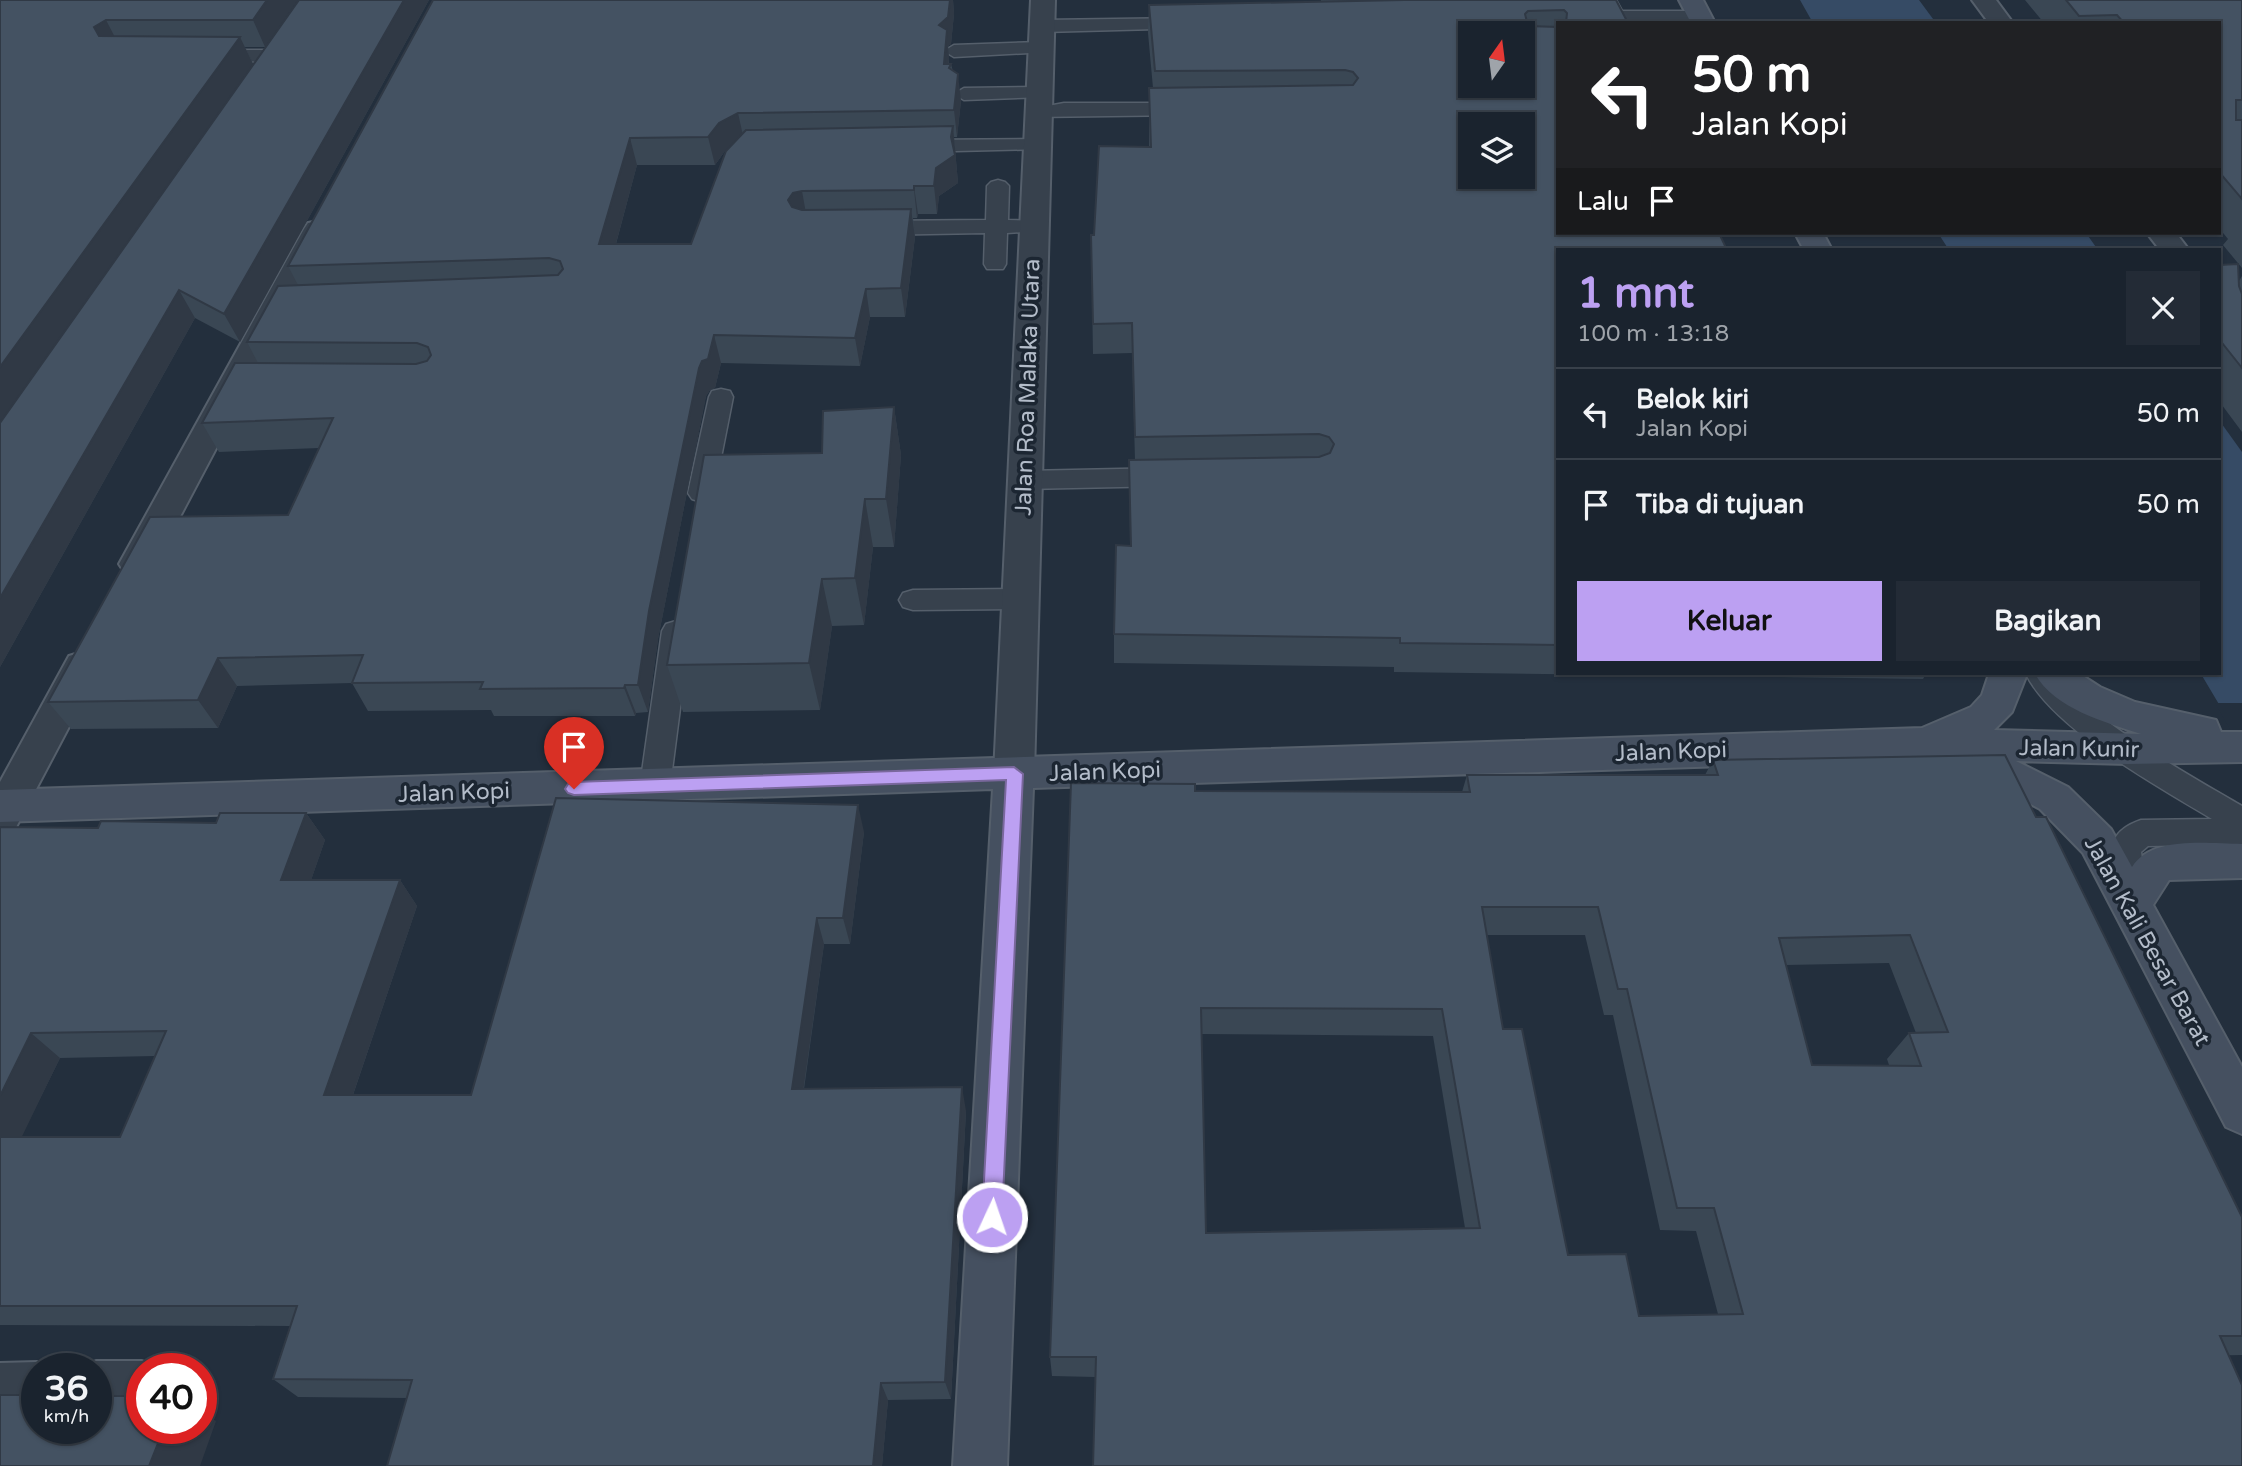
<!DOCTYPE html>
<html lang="id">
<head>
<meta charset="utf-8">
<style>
  body { margin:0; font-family:"Varela Round",sans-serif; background:#232b36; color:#f1f3f6; height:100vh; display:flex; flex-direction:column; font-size:26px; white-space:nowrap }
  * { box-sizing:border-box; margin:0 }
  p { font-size:23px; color:#9fa4aa }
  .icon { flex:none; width:38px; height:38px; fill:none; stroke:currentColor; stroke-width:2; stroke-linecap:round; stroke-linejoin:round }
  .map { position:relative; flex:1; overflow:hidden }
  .details { position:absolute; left:1556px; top:248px; width:665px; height:427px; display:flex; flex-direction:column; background:#1a232e; border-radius:0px; box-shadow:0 2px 5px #0004,0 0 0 2px #38404a }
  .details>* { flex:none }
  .banner { position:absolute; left:1556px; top:21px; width:665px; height:214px; border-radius:0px; box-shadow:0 2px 5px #0004,0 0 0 2px #38404a; background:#202124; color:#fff; overflow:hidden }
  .needle { width:46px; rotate:14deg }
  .controls { position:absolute; left:1458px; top:21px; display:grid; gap:14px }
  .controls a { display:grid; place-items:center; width:77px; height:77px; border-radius:0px; background:#1a232e; box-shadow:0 2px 5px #0004,0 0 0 2px #38404a; font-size:35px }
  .speed { position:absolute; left:21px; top:1353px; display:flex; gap:14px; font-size:35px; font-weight:700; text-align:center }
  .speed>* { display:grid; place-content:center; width:91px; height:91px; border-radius:50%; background:#1a232e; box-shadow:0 2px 5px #0004,0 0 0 2px #38404a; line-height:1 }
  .speed small { font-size:18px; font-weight:400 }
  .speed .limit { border:10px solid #d22; background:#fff; color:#111 }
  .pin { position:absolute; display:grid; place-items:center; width:60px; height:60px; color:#fff; margin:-72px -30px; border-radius:50% 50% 50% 0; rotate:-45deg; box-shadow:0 0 7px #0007 }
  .pin .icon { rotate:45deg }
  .me { position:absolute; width:77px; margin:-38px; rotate:3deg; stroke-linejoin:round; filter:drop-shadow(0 0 5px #0008) }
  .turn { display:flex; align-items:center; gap:24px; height:147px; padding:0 21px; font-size:32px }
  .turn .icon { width:91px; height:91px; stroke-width:2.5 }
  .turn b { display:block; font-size:49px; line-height:60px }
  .then { display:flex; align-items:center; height:66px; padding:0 21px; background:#0003; gap:14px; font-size:26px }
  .round { display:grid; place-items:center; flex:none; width:74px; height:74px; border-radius:0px; background:#232b36 }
  .summary { display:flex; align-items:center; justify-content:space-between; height:119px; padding:0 21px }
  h1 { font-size:42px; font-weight:800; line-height:52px; color:#bca0f2 }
  .button { display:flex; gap:14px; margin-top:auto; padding:14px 21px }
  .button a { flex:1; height:80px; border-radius:0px; background:#bca0f2; color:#111; font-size:28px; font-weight:800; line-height:80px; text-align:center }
  .button a+a { background:#232b36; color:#f1f3f6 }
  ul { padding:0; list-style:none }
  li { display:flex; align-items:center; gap:21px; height:91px; padding:0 21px; border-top:2px solid #38404a }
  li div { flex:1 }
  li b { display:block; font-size:26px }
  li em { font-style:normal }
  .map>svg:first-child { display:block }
</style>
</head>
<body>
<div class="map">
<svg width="2242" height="1466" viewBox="0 0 2242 1466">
  <rect width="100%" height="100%" fill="#232f3d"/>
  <path fill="#364b65" d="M1800,0H1919L1936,23H1813Z
    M1938,233H2086L2098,250H1949Z
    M2219,420L2242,452V743L2201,674H2219Z"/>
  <path fill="#232f3d" d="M2215,703H2242V747L2239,745Z"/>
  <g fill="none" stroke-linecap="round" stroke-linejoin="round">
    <g stroke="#555f6b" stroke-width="3">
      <path id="lane" d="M1598,0H1616L1622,11H1700L1709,17L1700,23L1616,22L1609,20Z
        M1188,18L1197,24L1195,28L1043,32L1034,26L1043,20Z
        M1041,42L1050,48L1048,52L954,57L944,51L954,45Z
        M208,50H274L284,56L274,62L201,60L198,56L201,52Z
        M1040,87L1047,89L1050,93L1047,97L964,100L954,94L964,88Z
        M1064,103H1189L1196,105L1199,109L1196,113L1189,115L1032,117L1029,113L1032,109Z
        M1037,139L1044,141L1047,145L1044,149L915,152L908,150L905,146L908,142L915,140Z
        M998,180L1005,182L1009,186L1008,220L1042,221L1045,226L1042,231L1007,233L1006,264L1003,269H987L984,264L985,233L874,235L866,233L863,228L866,223L874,221L986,220L987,186L991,182Z
        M721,389L730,391L733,397L714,493L710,499L701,502L692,499L688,493L709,397L712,391Z
        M1168,468L1177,471L1181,477L1177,483L1168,486L1025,489L1016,486L1012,480L1016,474L1025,471Z
        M1020,589L1030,592L1034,599L1030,606L1020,609L913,610L903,607L899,600L903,593L913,590Z
        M676,621L686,624L690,631L670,786L666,795L655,798L644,795L640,786L662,631L666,624Z
        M2026,674H2056C2097,724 2185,773 2242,806V844L2148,846L2141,852L2147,896L2142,906L2131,910L2120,906C2114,895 2114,885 2112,873C2109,845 2112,830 2141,820L2212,819C2159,787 2053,729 2026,674Z"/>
    </g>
    <g stroke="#555f6b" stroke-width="4">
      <path id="street" d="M1031,0H1055L1034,774L1028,785L1014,790L1000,785L994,774Z
        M1972,0H1996L2013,23H1989Z
        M318,221L328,223L332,229L155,564L149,573L137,576L125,573L119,564L304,229L308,223Z
        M2147,233H2176L2189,250H2160Z
        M82,652L95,656L101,666L14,831L0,835V782L69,656Z
        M96,1361H142L160,1368H142V1413H96V1368H78Z
        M37,1362L52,1368H37V1414L0,1415V1363Z"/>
    </g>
    <g stroke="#555f6b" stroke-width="4">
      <path id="secondary" d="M1679,0H1703L1715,23H1691Z
        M1795,233H1823L1832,250H1804Z
        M1989,674H2027L2012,712L1994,730L2141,734C2105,722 2055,709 2035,674H2080L2100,687L2135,702L2216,720L2221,732H2242V762L2127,764L2016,761L2068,787L2111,829L2132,867C2153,835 2208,844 2242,844V878L2169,880L2153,905L2242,1067V1134L2226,1127L2083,853L2040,809L1994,785L1953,771L1948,759L1033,788L1007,1466H953L993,789L0,822V790L1922,728L1971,707L1982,695Z"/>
    </g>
    <use href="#lane" fill="#37414d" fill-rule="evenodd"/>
    <use href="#street" fill="#37414d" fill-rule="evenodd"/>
    <use href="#secondary" fill="#455060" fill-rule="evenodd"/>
  </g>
  <path fill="#3a4754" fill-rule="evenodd" d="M0,0H298L265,47H245L253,64L135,232L299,0H429L240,342L195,318L0,667Z
    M433,0H953L954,14L951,44L948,46L949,64H951L961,101L957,137H954L958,183L939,196L937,214H918L917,218H913L915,237L905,317H870L860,366L721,363L715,388L710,390L706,396L658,639L648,712L636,713L635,716H494L491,710L368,711L352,683L237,686L218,728L71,729L48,702L288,515L319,448L219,452L202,423L258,363L247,342L298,285L288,266ZM728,149L691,244H616L637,165H715L725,151Z
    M1321,0H1616L1628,23H1558V674H1926L1923,679L1394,672V667L1114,663V634L1130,546L1129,460H1135L1132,353L1093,354L1091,235H1094L1149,147V88H1153L1148,33L1149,5L1321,2Z
    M2025,0H2242V268L2223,245L2228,239L2219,228V23H2044Z
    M2219,265L2239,281L2242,276V432L2219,401Z
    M894,407L901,455L894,547H873L864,625L832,626L820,710L683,712L667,665L822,453Z
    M1713,760L2036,817L2242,1217V1355L1095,1377L1052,1376L1050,1357L1195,791L1462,792L1467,775H1705ZM1487,935H1585L1604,1015H1613L1660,1230L1696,1231L1718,1314L1639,1316L1568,1255L1503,1029ZM1889,963L1916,1033H1909L1887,1059L1889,1065H1812L1786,965ZM1201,1034L1433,1036L1465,1228L1206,1233Z
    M306,813L325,840L311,880H400L417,906L353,1095H471L864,832L850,944H824L804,1089L966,1111L951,1399L888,1400L882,1466H387L407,1398L298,1397L273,1379L291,1326L0,1325V827L98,828L216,823ZM155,1056L120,1137H21L60,1058Z"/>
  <path fill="#303945" d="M267,0H298L265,47L253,20Z
    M404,0H429L240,342L224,314Z
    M950,0H953L954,14L951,44L948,46L949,57L947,91L939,25Z
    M106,20L120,47L108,54L94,27Z
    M240,37L253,64L0,424V367Z
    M958,74L961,101L957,137L954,110Z
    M738,113L744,140L725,151L715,165L708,137L719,123Z
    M953,126L958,183L939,196L937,214L934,186L936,168L951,137Z
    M630,138L637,165L608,273L599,244Z
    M914,186L918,214L917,218L914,190Z
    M802,191L807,219L798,221L788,200L793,193Z
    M911,209L915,237L905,317L901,288Z
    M866,289L870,317L860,366L855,338Z
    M179,290L195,318L0,667V598Z
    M714,335L721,363L715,388L710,390L706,396L658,639L648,712L638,685L649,611L699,368Z
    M894,407L901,455L894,547L886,499Z
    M865,499L873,547L864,625L855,578Z
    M822,579L832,626L820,710L809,663Z
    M218,658L237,686L218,728L198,700Z
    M625,685L636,713L635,716L624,688Z
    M858,805L864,832L850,944L843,918Z
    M306,813L325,840L302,906L281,880Z
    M400,880L417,906L345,1118L324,1095Z
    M817,918L824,944L800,1113L792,1089Z
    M31,1033L60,1058L11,1159L0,1152V1096Z
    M962,1087L966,1111L951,1399L945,1382Z
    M881,1383L888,1400L882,1466H873Z
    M201,1412L216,1421L200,1466H149L164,1428H201Z"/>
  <path fill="#445262" stroke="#303945" stroke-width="2" fill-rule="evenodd" d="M0,0H267L253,20H106L94,27L99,36L240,37L0,367Z
    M299,0H404L224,314L179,290L0,598V423Z
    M433,0H950L948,17L939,25L947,30L944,64H951L949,68L958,74L954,110L738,113L719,123L708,137L630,138L599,244H691L726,151L746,130L953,126L951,137L955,155L936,168L934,186H914V190L802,191L793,193L788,200L792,207L802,210L911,209L901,288L866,289L855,338L714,335L708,359L702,361L699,368L649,611L638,685H625L624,688L480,689L483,682L352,683L363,655L218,658L198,700L48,702L150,517L288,515L333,418L202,423L235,363L416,364L427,361L431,355L428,347L417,343L247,342L278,286L558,275L563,269L560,261L549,258L288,266Z
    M1404,0H1616L1628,23H1566L1567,13L1564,10L1528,11L1525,14L1528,26L1558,27V233H1719L1727,250H1558V645L1400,643V638L1114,634L1116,545L1131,546L1129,460L1319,457L1330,453L1334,444L1329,437L1319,434L1135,437L1132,323L1093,324L1091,235H1094L1099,146L1151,147L1149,88L1353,85L1358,78L1353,72L1345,70L1155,71L1149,5ZM1470,33H1522V86H1470ZM1470,124H1522V177H1470Z
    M2066,0H2242V100H2236V120H2242V199L2219,172V23H2124L2117,15L2079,16Z
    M2238,264L2239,286L2242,294V368L2219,339V265Z
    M894,407L886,499H865L855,578L822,579L809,663L667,665L704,455L822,453L823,411Z
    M2005,755L2036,817H2046L2242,1217V1336H2220L2242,1385V1466H1093L1096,1357H1050L1071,783L1195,784V791L1470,792L1467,775H1718L1713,760ZM1482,907H1598L1618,989H1627L1677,1208H1714L1743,1314L1639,1316L1626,1254L1568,1255L1522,1029H1503ZM1910,935L1948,1032L1909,1033L1921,1066L1812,1065L1779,938ZM1201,1008L1442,1009L1480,1228L1206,1233Z
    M556,798L858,805L843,918H817L792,1089L962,1087L945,1382L881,1383L873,1466H387L412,1380L273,1379L297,1306H0V1137H120L166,1031L31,1033L0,1096V827L98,828L101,821L216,823L220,813H306L281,880H400L324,1095H471Z
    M0,1395H37V1428H96V1396H142V1428H164L149,1466H0Z"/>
  <path fill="#bca0f2" stroke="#7a689d" stroke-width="2" d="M1014,767L1023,774L1002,1217L999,1224L992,1227L985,1224L982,1217L1006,780L574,795L568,793L565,789L568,784L574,782Z"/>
  <g text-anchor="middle" stroke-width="7" stroke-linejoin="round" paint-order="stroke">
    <g font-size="23" fill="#b3bcc9" stroke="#1c2632">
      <text transform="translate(1027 387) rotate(-88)" y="8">Jalan Roa Malaka Utara</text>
      <text transform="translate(2079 748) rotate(1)" y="8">Jalan Kunir</text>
      <text transform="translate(1671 751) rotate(-2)" y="8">Jalan Kopi</text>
      <text transform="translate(1105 771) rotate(-2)" y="8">Jalan Kopi</text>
      <text transform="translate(454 792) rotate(-2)" y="8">Jalan Kopi</text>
      <text transform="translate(2148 941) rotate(61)" y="8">Jalan Kali Besar Barat</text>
    </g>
  </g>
</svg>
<div class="controls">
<a><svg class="needle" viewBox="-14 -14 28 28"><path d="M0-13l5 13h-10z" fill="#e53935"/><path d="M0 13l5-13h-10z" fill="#9fa4aa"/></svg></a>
<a><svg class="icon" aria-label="layers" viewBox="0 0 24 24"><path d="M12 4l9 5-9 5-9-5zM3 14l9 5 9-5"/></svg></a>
</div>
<div class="speed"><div>36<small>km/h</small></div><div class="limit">40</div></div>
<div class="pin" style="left:574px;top:789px;background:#d93025"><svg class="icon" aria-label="arrive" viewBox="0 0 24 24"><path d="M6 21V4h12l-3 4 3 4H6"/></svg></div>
<svg class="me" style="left:992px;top:1217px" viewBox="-20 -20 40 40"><circle r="17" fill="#bca0f2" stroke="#fff" stroke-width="3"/><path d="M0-11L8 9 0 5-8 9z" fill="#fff"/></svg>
<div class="banner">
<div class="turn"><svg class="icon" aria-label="left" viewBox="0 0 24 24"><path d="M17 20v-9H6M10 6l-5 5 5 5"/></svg><div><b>50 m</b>Jalan Kopi</div></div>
<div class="then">Lalu<svg class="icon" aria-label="arrive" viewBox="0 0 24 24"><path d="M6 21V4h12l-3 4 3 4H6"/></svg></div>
</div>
<section class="details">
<div class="summary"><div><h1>1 mnt</h1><p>100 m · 13:18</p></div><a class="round"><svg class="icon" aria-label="close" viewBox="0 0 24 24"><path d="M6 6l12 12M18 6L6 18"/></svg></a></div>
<ul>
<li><svg class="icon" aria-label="left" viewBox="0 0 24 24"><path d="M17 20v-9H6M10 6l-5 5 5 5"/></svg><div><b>Belok kiri</b><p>Jalan Kopi</p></div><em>50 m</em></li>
<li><svg class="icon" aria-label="arrive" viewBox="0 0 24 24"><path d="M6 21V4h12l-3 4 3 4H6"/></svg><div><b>Tiba di tujuan</b></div><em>50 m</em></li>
</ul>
<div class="button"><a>Keluar</a><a>Bagikan</a></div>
</section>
</div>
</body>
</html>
